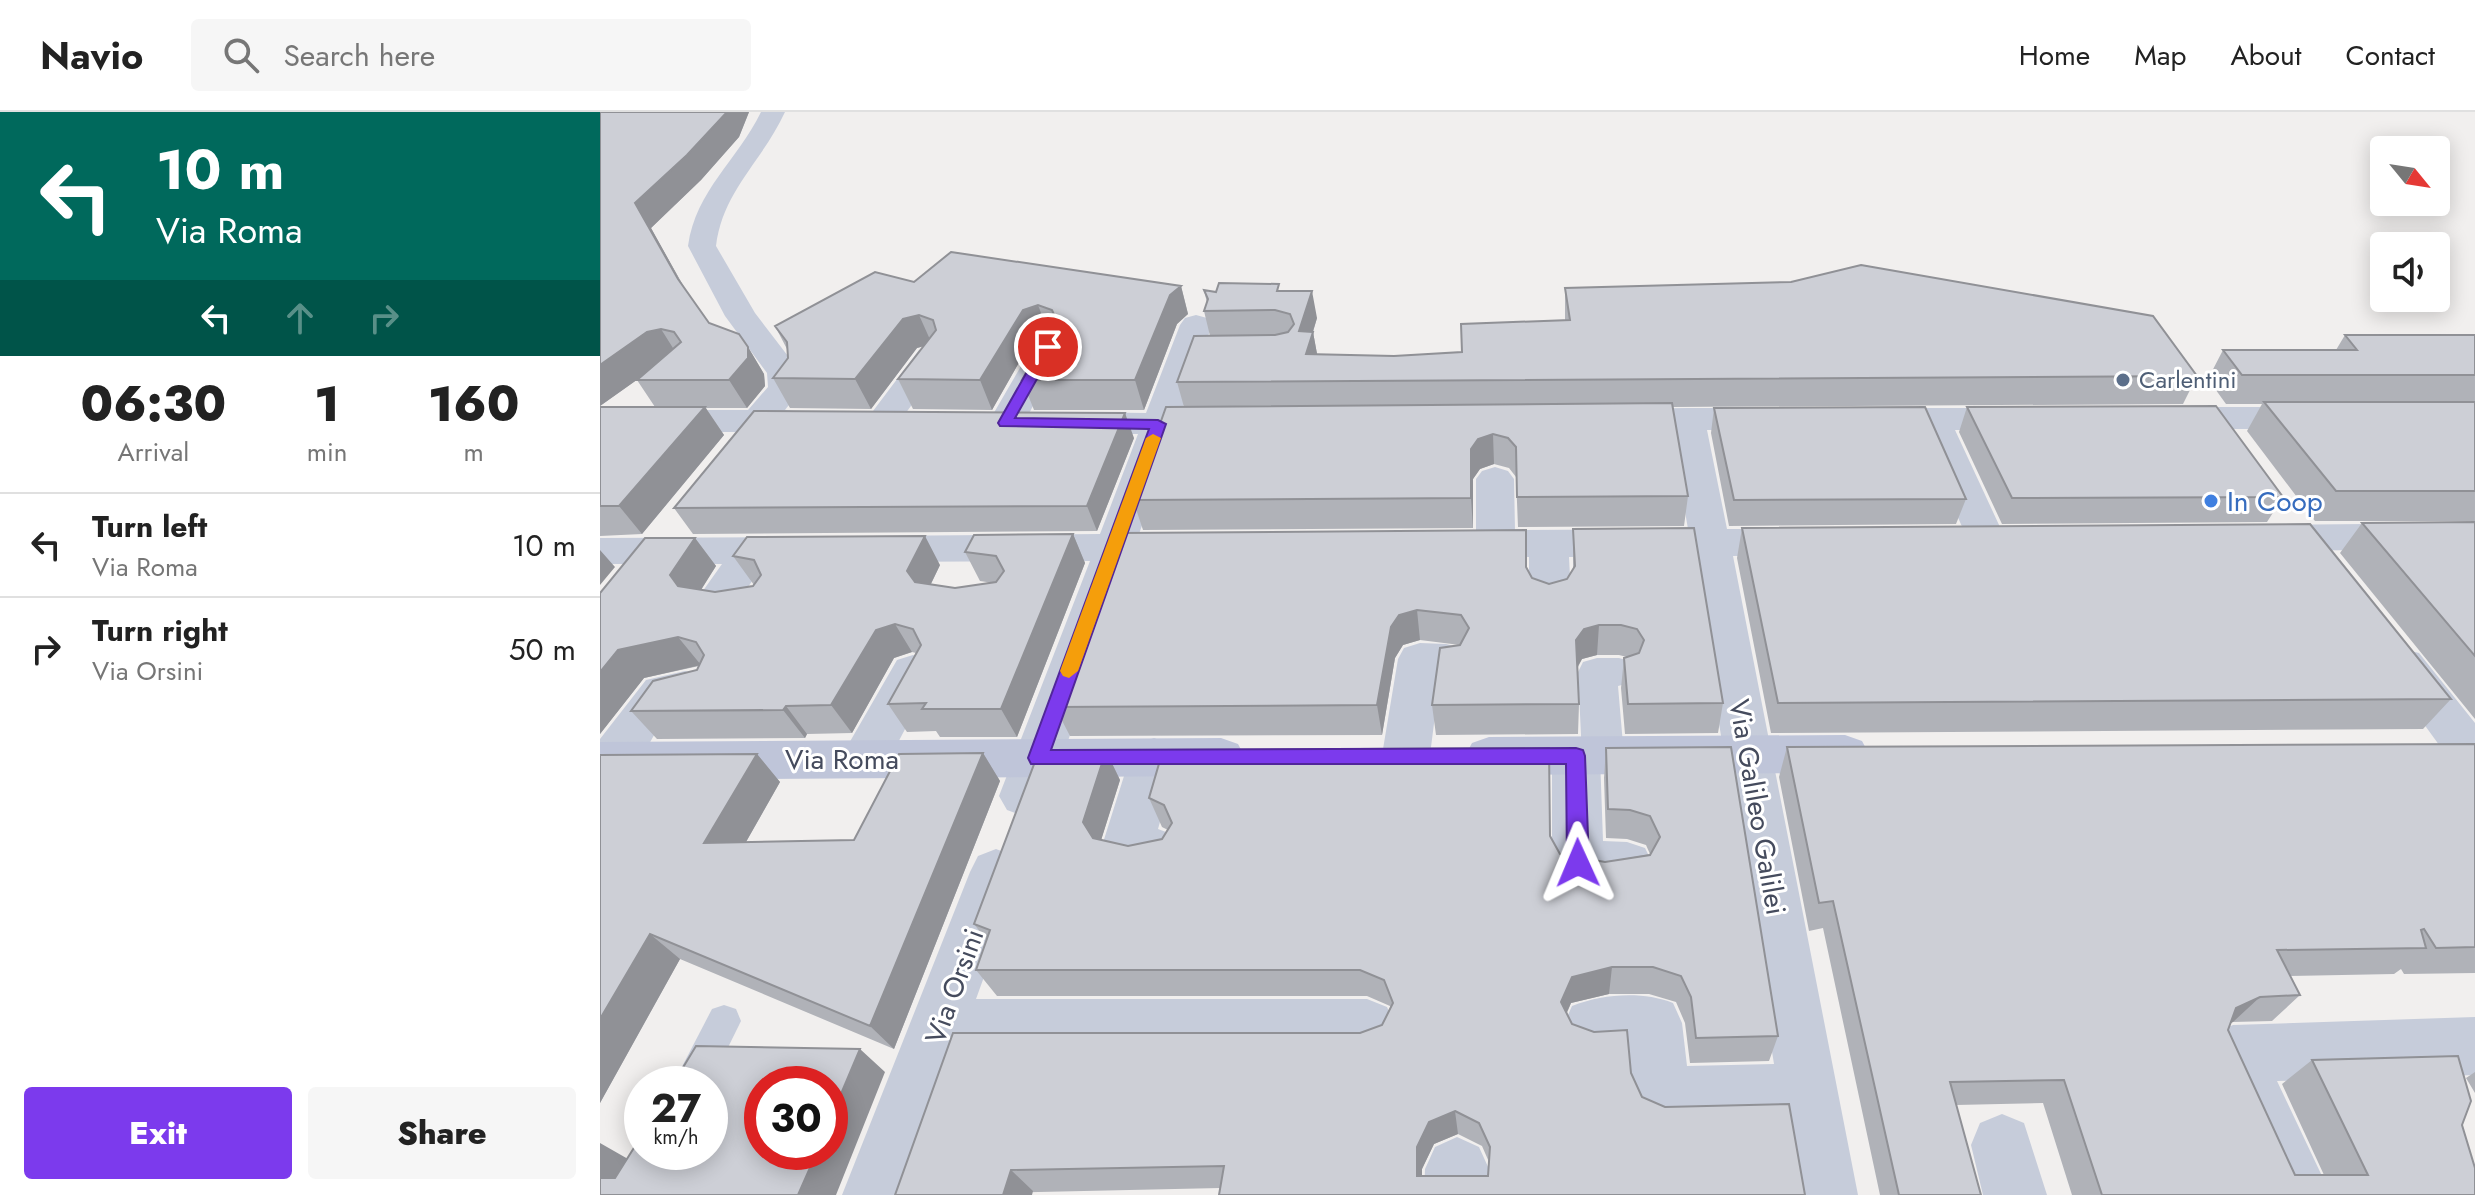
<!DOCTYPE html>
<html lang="en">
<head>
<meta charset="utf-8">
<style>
  body { margin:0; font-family:Jost,sans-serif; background:#f6f6f6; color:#222; height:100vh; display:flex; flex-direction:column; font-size:30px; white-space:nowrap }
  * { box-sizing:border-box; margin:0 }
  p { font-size:26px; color:#767676 }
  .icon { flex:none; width:44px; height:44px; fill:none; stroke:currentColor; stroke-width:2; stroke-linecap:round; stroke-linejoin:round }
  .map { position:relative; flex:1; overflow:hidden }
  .sheet { display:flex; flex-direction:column; background:#fff; width:600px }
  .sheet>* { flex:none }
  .guide { background:#00695c; color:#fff; overflow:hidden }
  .needle { width:52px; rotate:120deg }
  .tools { position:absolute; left:1770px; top:24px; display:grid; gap:16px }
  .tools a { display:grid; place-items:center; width:80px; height:80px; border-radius:8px; background:#fff; box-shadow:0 4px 20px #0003; font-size:40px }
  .speed { position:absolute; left:24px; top:954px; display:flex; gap:16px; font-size:40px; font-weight:700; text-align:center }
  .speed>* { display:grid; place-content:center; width:104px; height:104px; border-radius:50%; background:#fff; box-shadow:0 4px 20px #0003; line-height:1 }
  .speed small { font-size:20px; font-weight:400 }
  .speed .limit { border:12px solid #d22; background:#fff; color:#111 }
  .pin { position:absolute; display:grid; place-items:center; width:68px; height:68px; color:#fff; margin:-34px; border:4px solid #fff; border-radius:50%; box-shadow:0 2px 8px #0007 }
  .me { position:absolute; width:88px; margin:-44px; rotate:359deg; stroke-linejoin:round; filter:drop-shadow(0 0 6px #0008) }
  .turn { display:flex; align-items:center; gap:28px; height:168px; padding:0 24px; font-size:36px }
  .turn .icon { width:104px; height:104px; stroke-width:2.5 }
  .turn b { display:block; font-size:56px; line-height:68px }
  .lanes { display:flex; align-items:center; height:76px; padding:0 24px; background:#0003; justify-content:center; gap:40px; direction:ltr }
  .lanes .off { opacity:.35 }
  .eta { display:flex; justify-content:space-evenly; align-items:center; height:136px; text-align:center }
  .eta b { font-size:48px; font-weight:800; line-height:56px }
  .cta { display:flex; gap:16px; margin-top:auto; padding:16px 24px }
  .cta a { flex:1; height:92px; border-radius:8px; background:#7c3aed; color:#fff; font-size:32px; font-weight:800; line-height:92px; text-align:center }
  .cta a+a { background:#f6f6f6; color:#222 }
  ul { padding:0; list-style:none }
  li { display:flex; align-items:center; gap:24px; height:104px; padding:0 24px; border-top:2px solid #e0e0e0 }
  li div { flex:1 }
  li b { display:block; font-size:30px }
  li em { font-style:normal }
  header { display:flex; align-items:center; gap:48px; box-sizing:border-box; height:112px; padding:0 40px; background:#fff; border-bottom:2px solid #e0e0e0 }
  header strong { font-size:38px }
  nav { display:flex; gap:44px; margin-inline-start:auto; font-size:28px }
  .search { width:560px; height:72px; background:#f6f6f6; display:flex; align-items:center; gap:20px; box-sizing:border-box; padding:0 28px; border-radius:8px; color:#767676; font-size:30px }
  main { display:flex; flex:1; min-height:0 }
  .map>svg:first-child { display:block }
</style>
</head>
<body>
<header>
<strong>Navio</strong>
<div class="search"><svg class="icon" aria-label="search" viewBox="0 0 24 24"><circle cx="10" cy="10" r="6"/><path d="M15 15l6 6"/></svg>Search here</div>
<nav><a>Home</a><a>Map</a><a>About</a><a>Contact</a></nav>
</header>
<main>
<section class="sheet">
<div class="guide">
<div class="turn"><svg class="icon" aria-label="left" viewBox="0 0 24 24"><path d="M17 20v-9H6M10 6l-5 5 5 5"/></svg><div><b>10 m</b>Via Roma</div></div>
<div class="lanes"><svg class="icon" aria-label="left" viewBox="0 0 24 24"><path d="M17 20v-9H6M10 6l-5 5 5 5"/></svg><svg class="icon off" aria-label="ahead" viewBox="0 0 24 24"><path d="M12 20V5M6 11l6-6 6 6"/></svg><svg class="icon off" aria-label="right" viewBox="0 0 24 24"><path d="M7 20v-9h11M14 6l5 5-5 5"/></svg></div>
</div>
<div class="eta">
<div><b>06:30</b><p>Arrival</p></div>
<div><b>1</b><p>min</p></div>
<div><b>160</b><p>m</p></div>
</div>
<ul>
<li><svg class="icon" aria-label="left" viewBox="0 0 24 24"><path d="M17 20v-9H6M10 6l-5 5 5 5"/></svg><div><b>Turn left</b><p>Via Roma</p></div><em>10 m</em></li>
<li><svg class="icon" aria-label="right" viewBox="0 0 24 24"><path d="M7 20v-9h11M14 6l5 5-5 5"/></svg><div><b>Turn right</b><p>Via Orsini</p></div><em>50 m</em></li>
</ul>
<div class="cta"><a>Exit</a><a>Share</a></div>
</section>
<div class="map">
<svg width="1875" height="1083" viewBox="0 0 1875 1083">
  <rect width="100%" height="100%" fill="#f1efee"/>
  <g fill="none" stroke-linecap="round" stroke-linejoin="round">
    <path fill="#c6ccda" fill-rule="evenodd" d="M124,893L136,897L141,909L110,972H73L112,897Z"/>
    <path fill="#c6ccda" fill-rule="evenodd" d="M997,546H1019L1033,550L1038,560L1033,570L1018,574L1024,644L1018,656L1003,660L988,656L982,644L978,560L983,550Z"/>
    <path fill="#c6ccda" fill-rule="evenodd" d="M161,0H185C162,50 123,78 116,134L155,201L201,261L202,276L185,298L217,302L223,309L217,316L205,320H0V298H148L168,275L167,261L125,204L88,134C96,78 137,49 161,0Z
      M596,203L607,206L612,213L581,301L634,304L639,312L634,320L621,323L574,322L539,422H574L588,426L594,435L588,444L574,448L530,449L449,684L441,698L424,704L407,698L399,684L490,449L270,450L256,446L250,437L256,428L270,424L500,422L538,322H469L456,319L451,311L456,303L469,300L546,301L580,213L585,206Z
      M448,225L460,228L464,235L424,311L419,319L406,322L393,319L388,311L432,235L436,228Z
      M331,235L343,238L347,245L294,317L282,321L270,317L264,310L270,303L319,238Z
      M1565,295H1713L1725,299L1731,306L1725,313L1713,317H1565L1553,313L1547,306L1553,299Z
      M1087,296H1173L1185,300L1191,307L1185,314L1173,318H1107L1127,417H1198L1212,421L1218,430L1212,439L1198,443L1133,444L1258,1083H1194L1183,1012L1060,1015L1039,1006L1030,985L1026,940L992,942L972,934L963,914L972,894C1003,882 1042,879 1073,891L1082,911L1087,954L1174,952L1092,444L969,445L971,485L965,495L950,500L935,495L929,485V445H866L852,441L846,432L852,423L876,419V367L882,359L895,355L908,359L914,367L915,418L1088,417L1071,318L1013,319L1001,315L995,308L1001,301L1013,297Z
      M1269,296H1425L1437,300L1443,307L1437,314L1425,318H1355L1406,428L1400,437L1386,441L1372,437L1319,318H1269L1257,314L1251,307L1257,300Z
      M1875,411V437L1662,439L1648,435L1642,426L1648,417L1662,413Z
      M198,425L212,429L218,438L212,447L198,451L164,452L148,475L173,480L179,490L173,500C150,507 124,507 101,500L95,490L122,452H0V426Z
      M820,531L846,532L862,536L868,548L862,560L840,564L830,643L823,656L806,662L789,656L782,643L798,547L804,536Z
      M1803,537L1819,541L1875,611V665L1858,659L1781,553L1787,541Z
      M313,543L329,548L335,560L282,661L265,666L248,661L241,647L248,633L297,548Z
      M85,559L101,564L108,576L101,588C94,590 81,591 76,595C50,613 40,678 0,665V627L46,568Z
      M976,625L993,631L1000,644L1003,729L1027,730L1045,736L1053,752L1045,768C1018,778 987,777 960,767L952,751V644L959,631Z
      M554,626L571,632L578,645L558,717L574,723L582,738L574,753C551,762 532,761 509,752L501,737L530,645L537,632Z
      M396,737L414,744L422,760L376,887H767L787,895L796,915L787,935L767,943H356L306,1083H242L370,760L378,744Z
      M1875,905V963L1677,969L1731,1083H1666L1604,942L1612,922L1633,913Z
      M1402,1002L1424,1011L1447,1083H1383L1371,1033L1380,1011Z
      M857,1025L879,1035L889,1057L888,1083H824L825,1057L835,1035Z"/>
    <path fill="#bfc5d9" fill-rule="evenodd" d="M1245,623L1262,629L1269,642L1262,655L1245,661L889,663L872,657L865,644L872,631L889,625Z
      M621,626L638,632L645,645L638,658L621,664L0,668V630Z"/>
  </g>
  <path fill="#b0b2b8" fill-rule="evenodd" d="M0,0H149L139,25L101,68L51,116L84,176L109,211L148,235L164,262L165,274L147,296H106L124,323L42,422L0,424V295H55L37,268L38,267L0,294Z
    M314,170L581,174L588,202L577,212L544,298H434L422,268L448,222L433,226L392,298L313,297L298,267L324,234L317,236L271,297L190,296L173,266L188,246L187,237L175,214Z
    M965,176L1597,264L1583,292L1072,295L1088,384L1084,414L918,415L916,365L909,356L894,352L880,357L873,367V416L543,418L533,388L584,295L577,270L610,224L604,199L607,191L604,178L616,180L681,179L717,206L713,220L717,242L794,244L862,240L965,208Z
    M1745,223H1875V409H1715L1647,319L1662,292H1626L1608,267L1623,238H1736Z
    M1367,295L1683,385L1667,410L1402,412L1359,320Z
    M1114,296L1366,387L1356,412L1129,414L1111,321Z
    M534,326L497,419L93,422L74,396Z
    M1875,410V607L1740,441L1762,411Z
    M1142,416L1851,587L1823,617L1171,621L1137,446Z
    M973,417L1123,591L1118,621L1025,622L1021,576L1024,546L1027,545L1019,543H997L982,547L978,555L979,592L978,622L836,623L832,593L860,533L820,528L803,533L795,546L782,623L470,624L455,595L932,466L949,472L967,467L973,458Z
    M473,422L485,451L417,625H340L336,619L307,620L288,592L316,541L312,540L294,546L252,621L207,622L205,626L57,627L31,599L97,558L99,554L44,566L0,622V481L95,426L116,454L101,478L115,480L153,474L154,473L133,444L340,453L331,472L355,476L393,471L380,469L365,440Z
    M1875,632V861L1804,862L1801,857L1794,862L1690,864L1700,883L1672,909L1633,910L1630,911L1628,918L1695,1063H1724L1682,972L1712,948L1862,1013L1875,1083H1472L1443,991L1356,993L1381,1083H1280L1223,816L1209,819L1179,665L1187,635Z
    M1131,635L1178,924L1169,949L1090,951L1085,911L1076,890L1049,882H1009L971,891L967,901L972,912L1031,961L1042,985L1205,1083L620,1076L295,1083L760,921L782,913L791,896L790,894L767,884H397L376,858L387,829L374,812L506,639L520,668L501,728L528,734L562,727L568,718L562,715L549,686L950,724L960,742L1005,750L1050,742L1046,733L1027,727L1006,726L1004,666L1006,636ZM858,1022L882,1034L889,1050L888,1064H822V1057L834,1032Z
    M383,641L400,669L294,937L80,847L0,991V643L157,642L180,670L146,730L254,728Z
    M1875,960V981L1866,966Z"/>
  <path fill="#909196" d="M127,0H149L139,25L101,68L51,116L94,193L35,91Z
    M581,174L588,202L577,212L544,298L535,268L570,183Z
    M712,179L717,206L707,239L713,220L718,247L711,270L706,242L699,219Z
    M438,193L449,222L433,226L392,298L380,268L423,198Z
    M319,203L332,232L317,236L271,297L255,267L303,207Z
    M61,217L78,244L65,248L0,294V253L47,220Z
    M148,235L164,262L165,274L147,296L129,268Z
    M105,295L124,323L42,422L19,394Z
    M525,301L534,326L497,419L487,394Z
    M893,322L894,352L880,357L873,367V416L871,386V337L878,327Z
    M473,422L485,451L417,625L401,597Z
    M325,424L340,453L323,488L307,459Z
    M95,426L116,454L92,492L70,463Z
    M0,438L15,455L0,473Z
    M817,498L820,528L803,533L795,546L782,623L777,593L791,515L799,503Z
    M295,512L312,540L294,546L252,621L231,593L276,518Z
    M999,513L997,543L982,547L975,559L976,528L984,517Z
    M78,525L101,553L44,566L0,622V560L18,538Z
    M186,594L207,622L205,626L183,598Z
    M506,639L520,668L498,738L483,710Z
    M383,641L400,669L294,937L270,914Z
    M157,642L180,670L130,758L104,731Z
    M50,822L80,847L0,991V907Z
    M1012,855L1009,882L971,891L960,915L961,890L972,865Z
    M1660,885L1633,910L1609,921L1636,896Z
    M260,937L285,960L236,1083H198L217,1040H230V1008Z
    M855,999L858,1022L834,1032L822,1057V1083L817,1064V1035L829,1010Z
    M0,1031L28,1047L12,1083L0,1080Z
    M411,1058L433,1079L432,1083H403Z"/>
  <path fill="#cdcfd6" stroke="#909196" stroke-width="2" fill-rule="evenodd" d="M0,0H127L87,43L35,91L78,167L109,211L139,222L148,235V246L129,268H37L81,230L74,220L61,217L47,220L0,253Z
    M351,140L581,174L570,183L535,268H422L456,207L452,198L438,193L423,198L380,268L298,267L336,218L333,208L319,203L303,207L255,267L173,266L188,246L187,230L175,214L275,160L314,170Z
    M1261,153L1553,204L1597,264L577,270L594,224L675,223L688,220L694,212L690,202L675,198L604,199L608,187L604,178L616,180L619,171L679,172L677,179H712L699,219L713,220L706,242L794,244L862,240L861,212L970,208L965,176L1191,170Z
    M1745,223H1875V263H1642L1623,238H1757Z
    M1664,290H1875V379H1736Z
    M1072,291L1088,384L917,385L916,335L908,326L893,322L878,327L871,337V386L533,388L566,295Z
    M1616,294L1683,385L1412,386L1367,295Z
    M0,295H105L19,394H0Z
    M1325,295L1366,387L1134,388L1114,296Z
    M154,299L525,301L487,394L74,396Z
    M1875,410V544L1762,411Z
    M1710,412L1851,587L1178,591L1142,416Z
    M1094,416L1123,591L1028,592L1024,546L1039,541L1044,528L1037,517L1021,513H999L984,517L976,528L979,592L832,593L840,536L860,533L869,516L861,503L817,498L799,503L791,515L777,593L455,595L520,421L926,418V455L932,466L949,472L967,467L975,454L973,417Z
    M473,422L401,597H322L326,591L288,592L321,533L313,517L295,512L276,518L231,593L186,594L183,598L31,599L53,569L97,558L104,543L96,530L78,525L18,538L0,560V481L45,426H95L70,463L78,474L115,480L153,474L161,463L154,448L133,444L147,425L325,424L307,459L315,470L355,476L396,470L404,459L396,444L365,440L374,423Z
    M1875,632V835L1836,836L1824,817L1821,818L1826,836L1677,838L1700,883L1660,885L1636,896L1628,918L1695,1063H1768L1712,948L1858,944L1871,989L1862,1013L1875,1056V1083H1502L1464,968L1350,970L1381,1083H1299L1233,789L1219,791L1187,635Z
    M1131,635L1178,924L1096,926L1091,885L1081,864L1053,855H1012L972,865L961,890L972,912L994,920L1027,918L1031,961L1042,985L1065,995L1189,992L1205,1083H619L624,1054L411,1058L403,1083H295L353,921H760L782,913L793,891L784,868L760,858H376L390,818L374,812L439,639H506L483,710L493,726L528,734L562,727L572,711L564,693L549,686L563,638L949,636L950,724L960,742L1005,750L1050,743L1060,725L1050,704L1030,698L1008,697L1006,636ZM855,999L879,1011L890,1035L888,1064H817V1035L829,1010Z
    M383,641L270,914L50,822L0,907V643L157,642L104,731L254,728L299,642Z
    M96,934L260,937L230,1008V972H162V1040H217L198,1083H0V1066H15L42,1023V1040H110V972H73Z"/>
  <path fill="#7c3aed" stroke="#51269a" stroke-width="2" d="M448,231L455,235L415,306L558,308L566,312L451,638L976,636L983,638L985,644L989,751L986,757L978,760L970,757L967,751L966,652H431L428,646L549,317L400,314L398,311L441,235Z"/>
  <path fill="#f59e0b" d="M553,322L561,326L478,559L469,566L463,564L460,559L546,326Z"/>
  <circle fill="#5c6f8a" stroke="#fff" stroke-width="3" cx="1523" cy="268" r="8"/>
  <circle fill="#3f7fe0" stroke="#fff" stroke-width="3" cx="1611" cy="389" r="8"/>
  <g text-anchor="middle" stroke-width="6" stroke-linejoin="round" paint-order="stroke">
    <g font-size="24" fill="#4e5e75" stroke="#fff" text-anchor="start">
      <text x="1539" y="276">Carlentini</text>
    </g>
    <g font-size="28" fill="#366cbe" stroke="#fff" text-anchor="start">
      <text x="1627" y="399">In Coop</text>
    </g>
    <g font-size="28" fill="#454b5d" stroke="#fff">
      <text x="242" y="657">Via Roma</text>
      <text transform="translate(1158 695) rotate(80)" y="10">Via Galileo Galilei</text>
      <text transform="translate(354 874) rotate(-70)" y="10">Via Orsini</text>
    </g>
  </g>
</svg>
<div class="tools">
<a><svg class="needle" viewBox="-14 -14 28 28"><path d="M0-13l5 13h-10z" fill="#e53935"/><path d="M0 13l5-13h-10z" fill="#767676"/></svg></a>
<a><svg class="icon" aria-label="sound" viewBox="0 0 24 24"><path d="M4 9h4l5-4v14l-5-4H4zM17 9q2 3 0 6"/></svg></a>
</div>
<div class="speed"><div>27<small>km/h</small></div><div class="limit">30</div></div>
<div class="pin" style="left:448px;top:235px;background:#d93025"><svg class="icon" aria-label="arrive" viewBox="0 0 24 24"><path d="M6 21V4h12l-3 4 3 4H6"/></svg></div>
<svg class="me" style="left:978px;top:751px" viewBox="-20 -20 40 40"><path d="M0-17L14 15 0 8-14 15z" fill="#7c3aed" stroke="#fff" stroke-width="4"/></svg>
</div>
</main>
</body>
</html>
